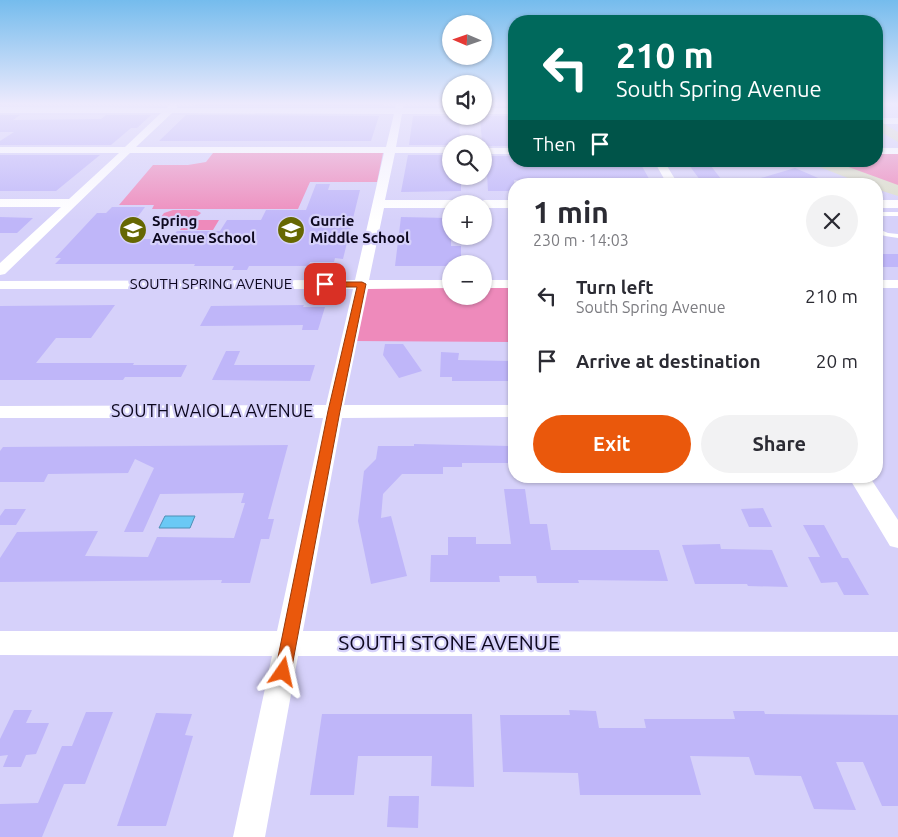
<!DOCTYPE html>
<html lang="en">
<head>
<meta charset="utf-8">
<style>
  body { margin:0; font-family:Ubuntu,sans-serif; background:#f2f2f3; color:#2b2b33; height:100vh; display:flex; flex-direction:column; font-size:19px; white-space:nowrap }
  * { box-sizing:border-box; margin:0 }
  p { font-size:16px; color:#7c7c81 }
  .icon { flex:none; width:28px; height:28px; fill:none; stroke:currentColor; stroke-width:2; stroke-linecap:round; stroke-linejoin:round }
  .map { position:relative; flex:1; overflow:hidden }
  .drawer { position:absolute; left:508px; top:178px; width:375px; height:305px; display:flex; flex-direction:column; background:#fff; border-radius:20px; box-shadow:0 1px 4px #0004 }
  .drawer>* { flex:none }
  .hud { position:absolute; left:508px; top:15px; width:375px; height:152px; border-radius:20px; box-shadow:0 1px 4px #0004; background:#00695c; color:#fff; overflow:hidden }
  .needle { width:32px; rotate:272deg }
  .tools { position:absolute; left:442px; top:15px; display:grid; gap:10px }
  .tools a { display:grid; place-items:center; width:50px; height:50px; border-radius:50%; background:#fff; box-shadow:0 1px 4px #0004; font-size:25px }
  .pin { position:absolute; display:grid; place-items:center; width:42px; height:42px; color:#fff; margin:-21px; border-radius:10px; box-shadow:0 2px 8px #0006 }
  .me { position:absolute; width:55px; margin:-28px; rotate:11deg; stroke-linejoin:round; filter:drop-shadow(0 0 4px #0008) }
  .turn { display:flex; align-items:center; gap:18px; height:105px; padding:0 25px; font-size:22px }
  .turn .icon { width:65px; height:65px; stroke-width:2.5 }
  .turn b { display:block; font-size:35px; line-height:42px }
  .then { display:flex; align-items:center; height:48px; padding:0 25px; background:#0003; gap:10px; font-size:19px }
  .round { display:grid; place-items:center; flex:none; width:52px; height:52px; border-radius:26px; background:#f2f2f3 }
  .summary { display:flex; align-items:center; justify-content:space-between; height:85px; padding:0 25px }
  h1 { font-size:30px; font-weight:700; line-height:38px }
  .cta { display:flex; gap:10px; margin-top:auto; padding:10px 25px }
  .cta a { flex:1; height:58px; border-radius:30px; background:#ea580c; color:#fff; font-size:20px; font-weight:700; line-height:58px; text-align:center }
  .cta a+a { background:#f2f2f3; color:#2b2b33 }
  ul { padding:0; list-style:none }
  li { display:flex; align-items:center; gap:15px; height:65px; padding:0 25px }
  li div { flex:1 }
  li b { display:block; font-size:19px }
  li em { font-style:normal }
  .map>svg:first-child { display:block }
</style>
</head>
<body>
<div class="map">
<svg width="898" height="837" viewBox="0 0 898 837">
  <rect width="100%" height="100%" fill="#d6d1fa"/>
  <path fill="#ee8abb" d="M213,153H383L377,182H310L298,209H152L154,205H119L153,165H188L206,162Z
    M876,153H898V188L826,161H876Z
    M173,210H196L201,213C194,222 170,222 161,217L164,213Z
    M186,220H219L213,230H180Z
    M365,285H451V296H484V285H514V342L354,341Z"/>
  <path fill="#6ac9f5" stroke="#4e8fb5" d="M165,516H195L190,528H159Z"/>
  <path fill="#bfb6f9" d="M197,104H383L382,106H195Z
    M0,115H20L13,120L101,119L106,115H151L137,128H131L111,145H0V141L14,132H0Z
    M186,115L379,116L371,141H159Z
    M413,116H451V118H459L460,141H451V145H409Z
    M484,116H512L514,146H485V142L482,141L480,119L484,118Z
    M0,155H100L56,191H0Z
    M408,155H451V176H461V191L401,192Z
    M486,156H514V161H639L652,184H621L619,180H590L591,183L558,184L556,180H514V191H488Z
    M686,161H707L725,184H703Z
    M795,168L832,184H754V180Z
    M316,184H330L328,190H360L343,259L335,258L334,262H310L309,266H249L247,270H232L234,266H194L195,264H55L61,258H55L97,213H106L112,207H145L136,219H142L126,239H171L177,231H220L227,220H261L266,210H306Z
    M0,217L33,218L17,233H0Z
    M401,217L448,218V221H451V246H461V263L451,264V266H395Z
    M876,254H898V267H876Z
    M115,305L91,338H56L36,363H134L133,365H187L181,377H125L123,380H0V306Z
    M304,305L303,307H325L318,330H302L303,325L200,326L211,306Z
    M385,344H403L422,371L399,378L383,355Z
    M226,351H240L234,365H315L310,381L212,380Z
    M441,352L459,353L458,360L514,361V381H452V377H440Z
    M414,444L514,446V463H462V467H443V474H402L383,494L381,518L391,516L407,576L371,584L358,521L364,471L376,459L378,446H414Z
    M288,445L268,519H274L269,539H261L250,583H221L222,580L0,582V558L17,532L98,531L85,556L148,557L157,537L234,538L245,503H241L244,493L160,494L143,532H124L154,468L135,459L128,473L48,474L44,482H0V451L3,447Z
    M504,489H525L530,524H547L551,550H659L668,581L578,580L579,583H537L536,576H499L500,582H430L431,555H448V537H476V544H511Z
    M763,508L772,527H749L741,509Z
    M5,509H26L16,525H0V516Z
    M803,525H824L842,558H848L869,595H844L837,582L821,583L808,557H820Z
    M720,544L721,549L772,550L788,587L748,586L747,584H695L682,545Z
    M14,710H32L26,723H49L36,754L26,755L21,767H3L8,755L0,756V739Z
    M569,710L596,711L599,728H646L644,719H735L733,711H764L765,714L898,715V806H882L863,762H836L856,810L814,809L801,776L755,775L749,757L690,756L701,795H580L578,773L503,772L500,715H570Z
    M86,712H113L85,784H64L42,837H0V804L38,803L62,746H72Z
    M156,713L192,714L185,735L193,736L166,826H117Z
    M322,714H472L474,787L431,786L432,756H358L354,795H310Z
    M389,796H419L418,828L387,827Z"/>
  <g fill="none" stroke-linecap="round" stroke-linejoin="round">
    <path fill="#fff" fill-rule="evenodd" d="M876,212H898V216H876Z
      M876,228L888,233L898,234V238L885,236L876,233Z"/>
    <path fill="#fff" fill-rule="evenodd" d="M171,104H177V108H395L396,104H404L403,108H451V114H402L396,147H451V153H395L385,200H463L469,204H451V208H384L369,280H451V288L368,289L344,405H514V417L342,418L303,631L898,632V656H298L265,837H233L272,656L0,655V631H277L323,418H0V406L326,405L353,289H0V281L355,280L384,153H130L5,274L0,275V263L61,207H0V199H69L119,153H0V147H125L161,113H0V107L167,108ZM172,113L394,114L386,147H136Z
      M484,108H514V114H484Z
      M876,118H898V124H876Z
      M484,148H514V154H484Z
      M876,148H898V154H876Z
      M654,161H664L678,184H667Z
      M484,200H514V208H484V204H478Z
      M876,200H898V208H876Z
      M484,280H514V288H484Z
      M876,280H898V288H876Z
      M848,476H869L898,520V548L890,546Z"/>
    <path fill="#dddec9" fill-rule="evenodd" d="M876,119L898,132V142L876,129Z
      M810,161H832L898,185V196L876,189V184H863L812,164Z"/>
  </g>
  <linearGradient id="sky" x2="0" y2="1"><stop stop-color="#75bced"/><stop offset="0.47" stop-color="#edeafd"/><stop offset="1" stop-color="#edeafd" stop-opacity="0"/></linearGradient>
  <rect width="898" height="221" fill="url(#sky)"/>
  <path fill="#ea580c" stroke="#983908" d="M322,282H362L366,284L340,411L291,672L289,678L283,680L277,678L275,672L328,411L357,287H325L322,286Z"/>
  <defs>
    <g id="school-disc" transform="scale(1.4375)"><circle r="9.5" fill="#666702" stroke="#d6d1fa"/><path d="M0-5L7-2L0 1L-7-2ZM-4 1L0 2.5L4 1V4Q0 6-4 4Z" fill="#fff"/></g>
  </defs>
  <g fill-rule="evenodd">
    <use href="#school-disc" x="133" y="230"/>
    <use href="#school-disc" x="291" y="230"/>
  </g>
  <g text-anchor="middle" stroke-width="4.5" stroke-linejoin="round" paint-order="stroke">
    <g font-size="15" font-weight="bold" fill="#0d081f" stroke="#d6d1fa" text-anchor="start">
      <text x="152" y="226">Spring<tspan x="152" dy="17">Avenue School</tspan></text>
      <text x="310" y="226">Gurrie<tspan x="310" dy="17">Middle School</tspan></text>
    </g>
    <g font-size="15" fill="#0d081f" stroke="#d6d1fa">
      <text x="211" y="289">SOUTH SPRING AVENUE</text>
    </g>
    <g font-size="18" fill="#0d081f" stroke="#d6d1fa">
      <text x="212" y="417">SOUTH WAIOLA AVENUE</text>
    </g>
    <g font-size="21" fill="#0d081f" stroke="#d6d1fa">
      <text x="449" y="650">SOUTH STONE AVENUE</text>
    </g>
  </g>
</svg>
<div class="tools">
<a><svg class="needle" viewBox="-14 -14 28 28"><path d="M0-13l5 13h-10z" fill="#e53935"/><path d="M0 13l5-13h-10z" fill="#7c7c81"/></svg></a>
<a><svg class="icon" aria-label="sound" viewBox="0 0 24 24"><path d="M4 9h4l5-4v14l-5-4H4zM17 9q2 3 0 6"/></svg></a>
<a><svg class="icon" aria-label="search" viewBox="0 0 24 24"><circle cx="10" cy="10" r="6"/><path d="M15 15l6 6"/></svg></a>
<a>+</a>
<a>−</a>
</div>
<div class="pin" style="left:325px;top:284px;background:#d93025"><svg class="icon" aria-label="arrive" viewBox="0 0 24 24"><path d="M6 21V4h12l-3 4 3 4H6"/></svg></div>
<svg class="me" style="left:283px;top:672px" viewBox="-20 -20 40 40"><path d="M0-17L14 15 0 8-14 15z" fill="#ea580c" stroke="#fff" stroke-width="4"/></svg>
<div class="hud">
<div class="turn"><svg class="icon" aria-label="left" viewBox="0 0 24 24"><path d="M17 20v-9H6M10 6l-5 5 5 5"/></svg><div><b>210 m</b>South Spring Avenue</div></div>
<div class="then">Then<svg class="icon" aria-label="arrive" viewBox="0 0 24 24"><path d="M6 21V4h12l-3 4 3 4H6"/></svg></div>
</div>
<section class="drawer">
<div class="summary"><div><h1>1 min</h1><p>230 m · 14:03</p></div><a class="round"><svg class="icon" aria-label="close" viewBox="0 0 24 24"><path d="M6 6l12 12M18 6L6 18"/></svg></a></div>
<ul>
<li><svg class="icon" aria-label="left" viewBox="0 0 24 24"><path d="M17 20v-9H6M10 6l-5 5 5 5"/></svg><div><b>Turn left</b><p>South Spring Avenue</p></div><em>210 m</em></li>
<li><svg class="icon" aria-label="arrive" viewBox="0 0 24 24"><path d="M6 21V4h12l-3 4 3 4H6"/></svg><div><b>Arrive at destination</b></div><em>20 m</em></li>
</ul>
<div class="cta"><a>Exit</a><a>Share</a></div>
</section>
</div>
</body>
</html>
